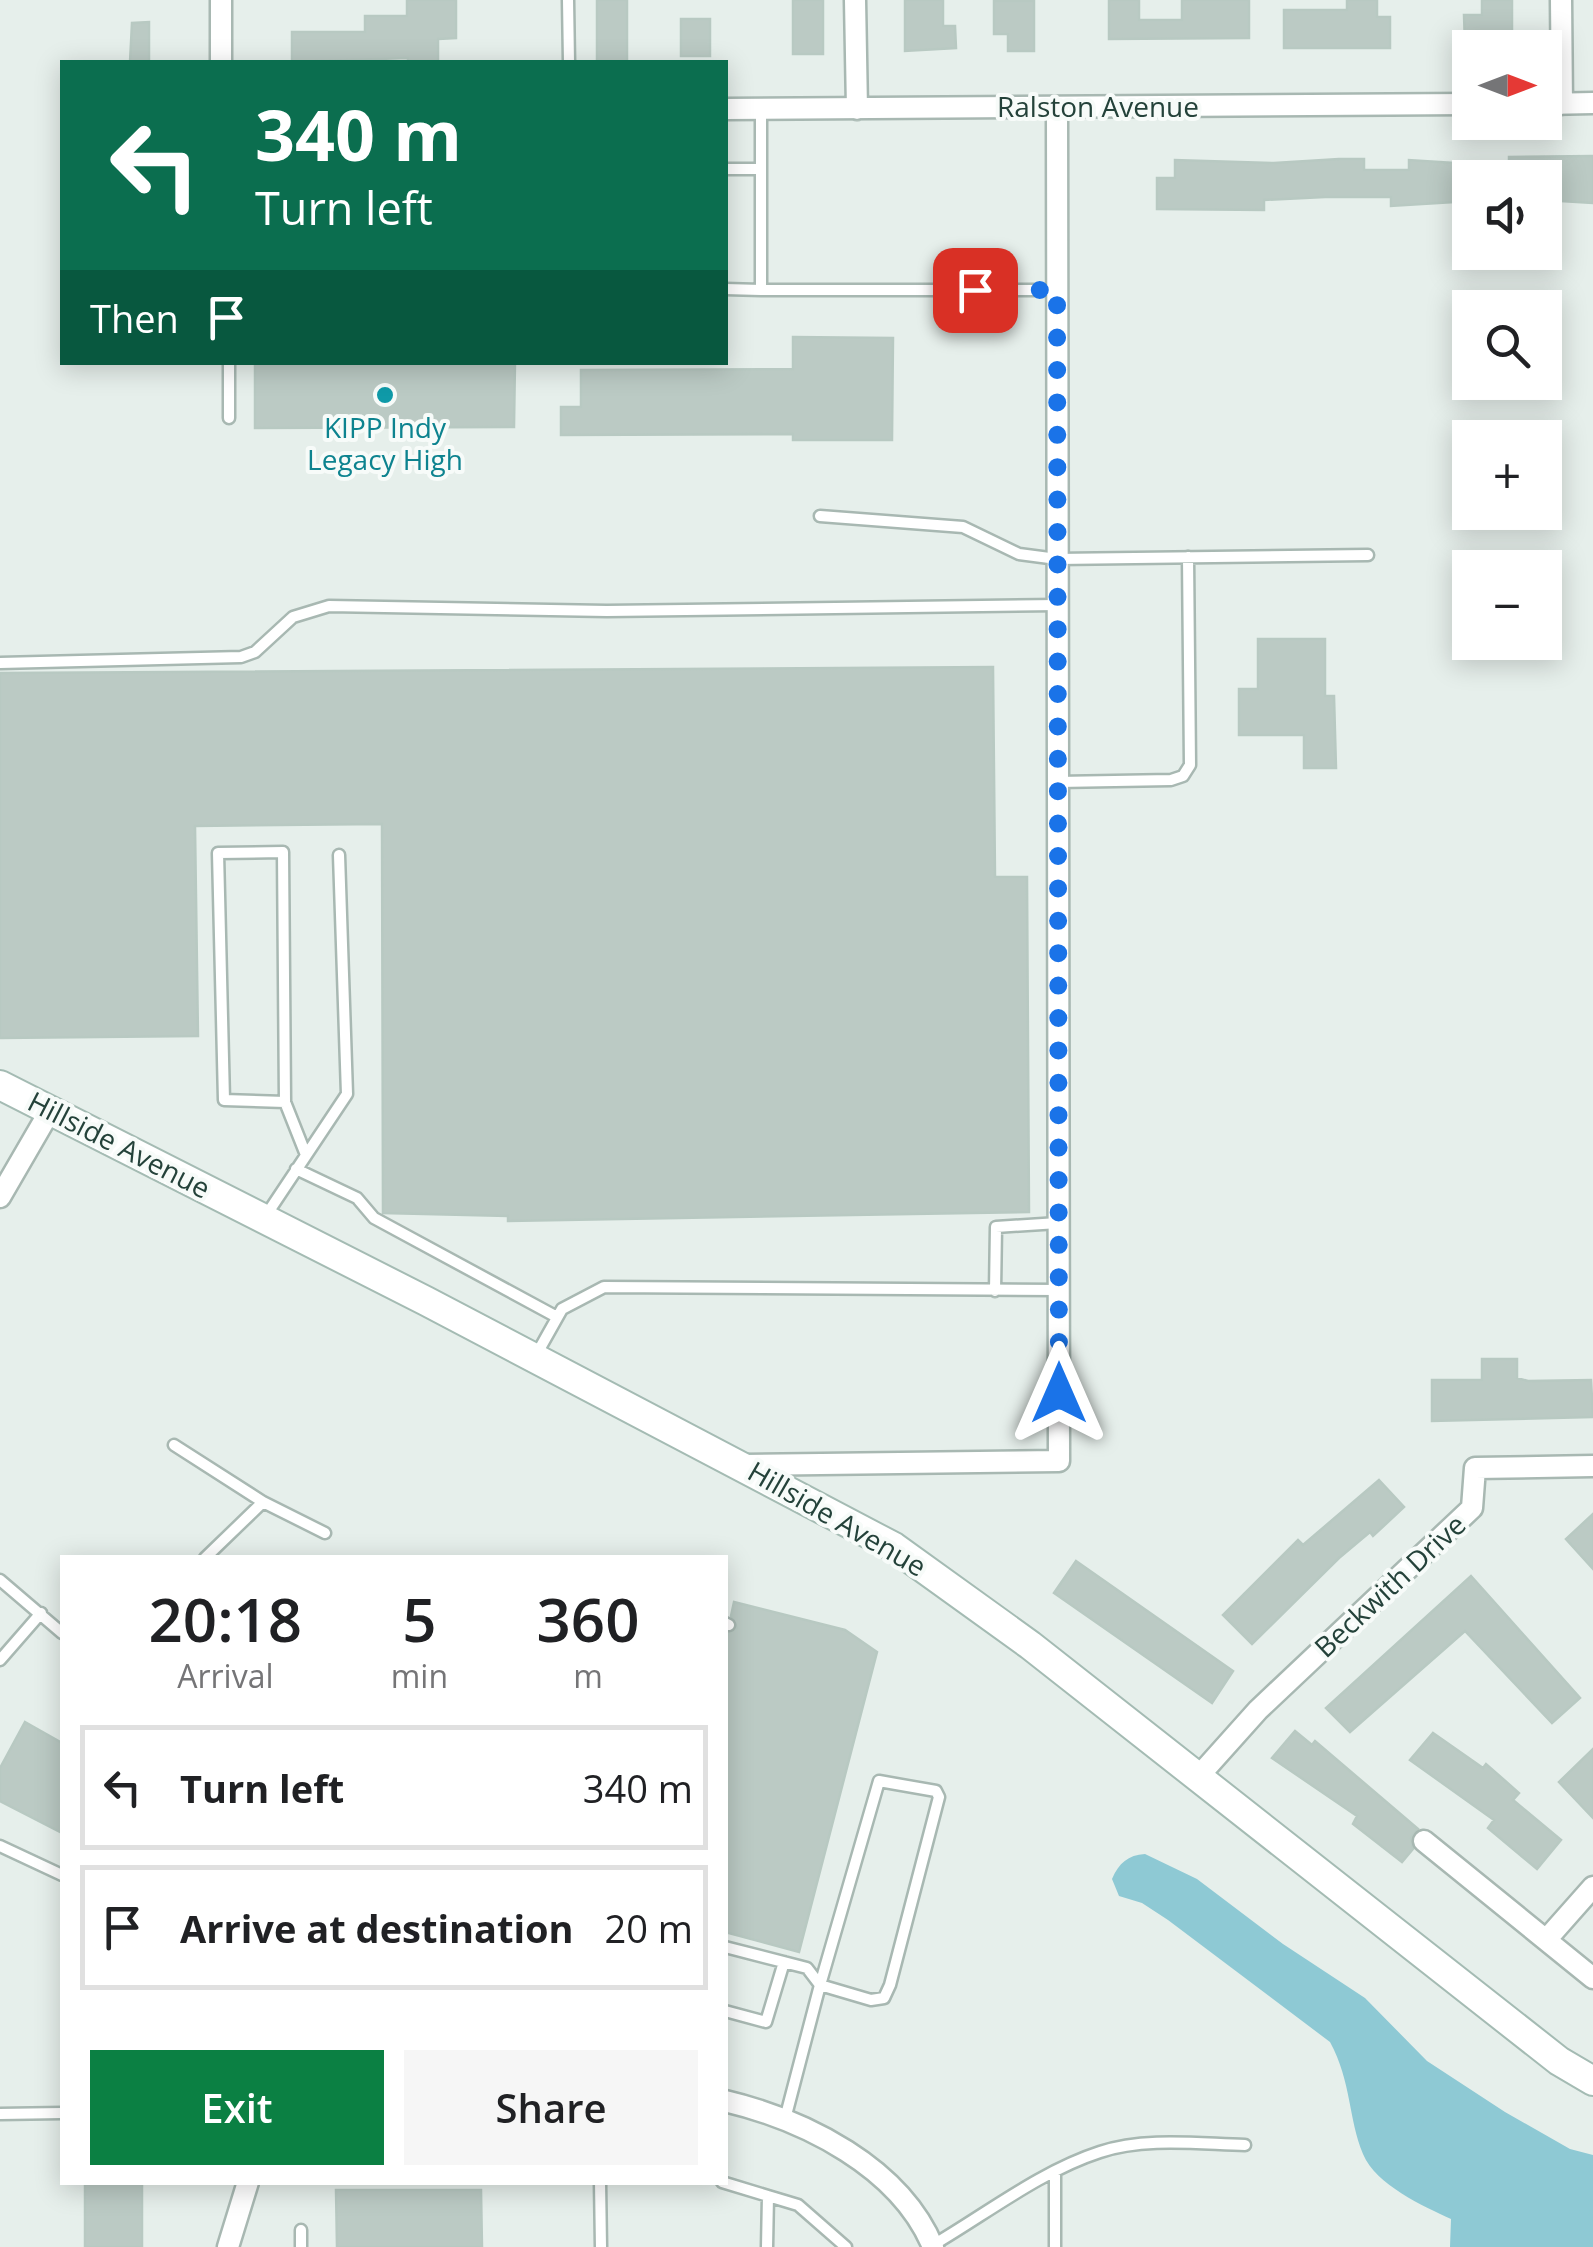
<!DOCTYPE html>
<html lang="en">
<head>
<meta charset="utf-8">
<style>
  body { margin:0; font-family:"Open Sans",sans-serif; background:#f6f6f6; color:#202124; height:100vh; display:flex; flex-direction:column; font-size:38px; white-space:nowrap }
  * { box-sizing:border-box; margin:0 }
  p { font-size:32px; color:#757577 }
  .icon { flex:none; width:55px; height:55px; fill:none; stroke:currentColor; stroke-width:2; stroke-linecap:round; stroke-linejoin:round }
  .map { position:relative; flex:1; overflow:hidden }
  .panel { position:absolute; left:60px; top:1555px; width:668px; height:630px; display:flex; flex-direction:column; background:#fff; border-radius:0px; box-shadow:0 5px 25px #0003 }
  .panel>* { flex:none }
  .banner { position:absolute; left:60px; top:60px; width:668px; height:305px; border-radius:0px; box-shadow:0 5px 25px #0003; background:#0b6e4f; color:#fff; overflow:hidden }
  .needle { width:65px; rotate:90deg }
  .controls { position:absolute; left:1452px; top:30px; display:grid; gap:20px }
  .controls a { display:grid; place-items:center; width:110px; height:110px; border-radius:0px; background:#fff; box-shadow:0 5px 25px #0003; font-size:50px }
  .pin { position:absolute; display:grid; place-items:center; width:85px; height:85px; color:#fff; margin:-42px; border-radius:20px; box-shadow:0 5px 15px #0006 }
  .me { position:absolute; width:110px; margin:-55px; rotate:0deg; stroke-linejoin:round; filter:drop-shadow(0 0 8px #0008) }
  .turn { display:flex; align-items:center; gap:35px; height:210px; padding:0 30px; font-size:45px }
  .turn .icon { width:130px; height:130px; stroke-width:2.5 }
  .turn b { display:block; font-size:70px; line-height:85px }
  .then { display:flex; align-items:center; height:95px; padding:0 30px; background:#0003; gap:20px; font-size:38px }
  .eta { display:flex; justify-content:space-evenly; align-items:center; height:170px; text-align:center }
  .eta b { font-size:60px; font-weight:600; line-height:70px }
  .primary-button { display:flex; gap:20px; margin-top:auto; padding:20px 30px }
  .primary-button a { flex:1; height:115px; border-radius:0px; background:#0b8043; color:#fff; font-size:40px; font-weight:600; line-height:115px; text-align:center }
  .primary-button a+a { background:#f6f6f6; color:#202124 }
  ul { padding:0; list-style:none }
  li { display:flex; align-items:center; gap:30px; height:125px; margin:0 20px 15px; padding:0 10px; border:5px solid #e0e0e0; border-radius:0px }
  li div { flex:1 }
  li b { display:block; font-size:38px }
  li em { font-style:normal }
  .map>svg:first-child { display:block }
</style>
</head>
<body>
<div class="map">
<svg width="1593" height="2247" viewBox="0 0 1593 2247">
  <rect width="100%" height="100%" fill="#e6efeb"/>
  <path fill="#8ec9d4" d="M1145,1854L1197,1879L1283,1944L1365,1998L1427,2061L1505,2112L1570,2149L1593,2155V2247H1450L1451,2219C1423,2206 1376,2185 1363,2154C1348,2118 1352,2083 1330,2042L1168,1920L1142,1903L1119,1896L1112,1879C1119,1863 1128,1855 1145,1854Z"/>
  <path fill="#bbcac4" stroke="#b8c9c2" stroke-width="2.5" d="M407,0H456V38L438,39V62H408V58L292,62V32H365V16H407Z
    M597,0H627V62H597Z
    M793,0H823V54H793Z
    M905,0H943V26H955L956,48L905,51Z
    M1109,0H1139V20H1182V0H1249V38L1109,39Z
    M1347,0H1377V17H1390V48H1284V10H1347Z
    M1482,0H1512V45H1465L1464,15H1482Z
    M994,1H1034V51H1008V34H994Z
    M681,19H710V56H681Z
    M149,22V62H130L132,23Z
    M1593,156V203L1545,200V178H1509V157Z
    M1339,159H1364V170H1409V160L1470,164V201L1391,206V197H1325L1264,200V210L1157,209V178H1175V160L1274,163Z
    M793,337L893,338L892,440H793V434L561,435V407H581V370L793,369Z
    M255,362H515L514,427L255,428Z
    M1258,639H1325V696H1334L1336,768H1304V735H1239V689H1258Z
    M993,667L995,877H1027L1029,1212L508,1221V1216L383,1213L382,824L195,826L198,1036L0,1038V673Z
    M1482,1359H1517V1378L1528,1381L1591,1380L1593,1417L1432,1421V1380H1482Z
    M1379,1480L1404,1507L1373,1536L1370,1532L1339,1558L1252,1644L1223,1615L1298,1540L1303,1545Z
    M1593,1514V1569L1566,1539Z
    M1076,1561L1233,1671L1212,1703L1054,1593Z
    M1471,1576L1580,1698L1552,1723L1465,1631L1350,1732L1326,1708Z
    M734,1602L845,1630L877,1652L799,1952L725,1932V1646L728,1633L737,1628L731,1616Z
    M25,1722L62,1743V1833L0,1801V1768Z
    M1295,1731L1312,1745L1315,1741L1418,1829L1411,1838L1413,1849L1402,1862L1353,1824L1357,1816L1272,1758Z
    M1433,1733L1483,1768L1486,1764L1519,1793L1513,1800L1561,1840L1537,1869L1488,1828L1494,1820L1410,1760Z
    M1593,1749V1818L1559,1782Z
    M85,2182H142V2247H85Z
    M336,2190H481L482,2247H337Z"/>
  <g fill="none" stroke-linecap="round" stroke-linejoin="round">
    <g stroke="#a8b8b2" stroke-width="15">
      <path id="lane" d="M568,0L569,62
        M725,169H759
        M725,289L761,290V109
        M761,290H1057
        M229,418V362
        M820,516L963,527L1019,554L1057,559L1368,555
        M0,663L241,657L255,652L293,617L329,606L607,611L1058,605
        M1058,782L1171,780L1183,776L1190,765L1188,557
        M285,1102L224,1100L218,853L283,852L285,1102L306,1155
        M296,1169L357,1198L374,1218L557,1317
        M265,1217L347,1094L339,855
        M995,1291L996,1227L1058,1223
        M535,1357L562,1309L604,1287L1058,1290
        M174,1445L263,1502L325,1533
        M205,1558L263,1502
        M0,1580L62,1633
        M725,1623L729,1625
        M0,1660L41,1613
        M879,1781L936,1791L939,1797L890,1985L884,1998L871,2000L820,1985Z
        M0,1846L62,1875
        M725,1947L807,1968L820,1985L785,2119
        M725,2011L766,2022L784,1962
        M0,2114L62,2113
        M1055,2172V2247
        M600,2182L601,2247
        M722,2182L768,2196
        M933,2245C986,2214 1041,2171 1100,2152C1145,2137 1199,2144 1245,2145
        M301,2247V2230
        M767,2247L768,2196L798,2205L846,2247"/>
    </g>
    <g stroke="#a8b8b2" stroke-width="25">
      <path id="street" d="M221,0V62
        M855,0L857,109
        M1561,0L1562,104
        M1545,104L1593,103
        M725,109L1470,104
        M0,1197L51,1109
        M744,1465L1059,1461L1057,108
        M1198,1777L1258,1710L1472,1508L1475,1468L1593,1466
        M1424,1841L1593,1978
        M1546,1940L1593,1887
        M725,2101C805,2120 900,2167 933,2247
        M228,2247L248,2182"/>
    </g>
    <g stroke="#a4bbb3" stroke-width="32">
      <path id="secondary" d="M0,1085L426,1301L894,1547L1030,1645L1559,2061L1593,2081"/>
    </g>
    <use href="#lane" stroke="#fff" stroke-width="10"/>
    <use href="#street" stroke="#fff" stroke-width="20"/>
    <use href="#secondary" stroke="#fff" stroke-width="28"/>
  </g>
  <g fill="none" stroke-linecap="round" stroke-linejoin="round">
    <path stroke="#1a73e8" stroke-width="18" stroke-dasharray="0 32.4" d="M975,290H1057L1059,1393"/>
  </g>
  <circle fill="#0f9aa8" stroke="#f7fbf9" stroke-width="4" cx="385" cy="395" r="10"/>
  <g text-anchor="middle" stroke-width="8" stroke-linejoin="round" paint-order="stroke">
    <g font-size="28" fill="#24423a" stroke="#f7fbf9">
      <text x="1098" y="117">Ralston Avenue</text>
      <text transform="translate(119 1145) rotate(27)" y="10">Hillside Avenue</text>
      <text transform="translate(837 1519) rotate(30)" y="10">Hillside Avenue</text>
      <text transform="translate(1390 1586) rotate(-43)" y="10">Beckwith Drive</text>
    </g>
    <g font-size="28" fill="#0d838f" stroke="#f7fbf9">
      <text x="385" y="438">KIPP Indy<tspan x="385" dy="32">Legacy High</tspan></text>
    </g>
  </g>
</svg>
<div class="controls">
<a><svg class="needle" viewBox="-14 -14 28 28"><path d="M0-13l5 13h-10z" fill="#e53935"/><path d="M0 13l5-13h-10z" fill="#757577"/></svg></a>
<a><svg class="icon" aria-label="sound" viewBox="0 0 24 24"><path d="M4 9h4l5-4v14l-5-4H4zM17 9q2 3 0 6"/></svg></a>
<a><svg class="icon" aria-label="search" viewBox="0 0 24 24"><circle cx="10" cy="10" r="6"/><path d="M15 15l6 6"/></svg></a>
<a>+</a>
<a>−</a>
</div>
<div class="pin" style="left:975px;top:290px;background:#d93025"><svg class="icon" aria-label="arrive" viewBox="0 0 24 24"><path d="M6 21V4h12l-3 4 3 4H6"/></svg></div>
<svg class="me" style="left:1059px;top:1393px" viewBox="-20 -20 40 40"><path d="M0-17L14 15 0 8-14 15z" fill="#1a73e8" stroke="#fff" stroke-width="4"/></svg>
<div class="banner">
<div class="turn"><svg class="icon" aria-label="left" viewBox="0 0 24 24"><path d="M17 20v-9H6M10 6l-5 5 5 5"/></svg><div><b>340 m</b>Turn left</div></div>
<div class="then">Then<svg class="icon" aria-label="arrive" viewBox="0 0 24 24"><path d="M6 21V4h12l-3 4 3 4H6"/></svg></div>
</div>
<section class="panel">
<div class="eta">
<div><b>20:18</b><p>Arrival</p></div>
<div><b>5</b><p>min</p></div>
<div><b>360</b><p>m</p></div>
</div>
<ul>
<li><svg class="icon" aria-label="left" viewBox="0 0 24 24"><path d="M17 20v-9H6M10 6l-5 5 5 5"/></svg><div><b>Turn left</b></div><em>340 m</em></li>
<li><svg class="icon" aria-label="arrive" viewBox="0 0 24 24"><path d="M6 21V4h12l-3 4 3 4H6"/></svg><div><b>Arrive at destination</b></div><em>20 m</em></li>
</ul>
<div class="primary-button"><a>Exit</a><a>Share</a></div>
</section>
</div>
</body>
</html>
